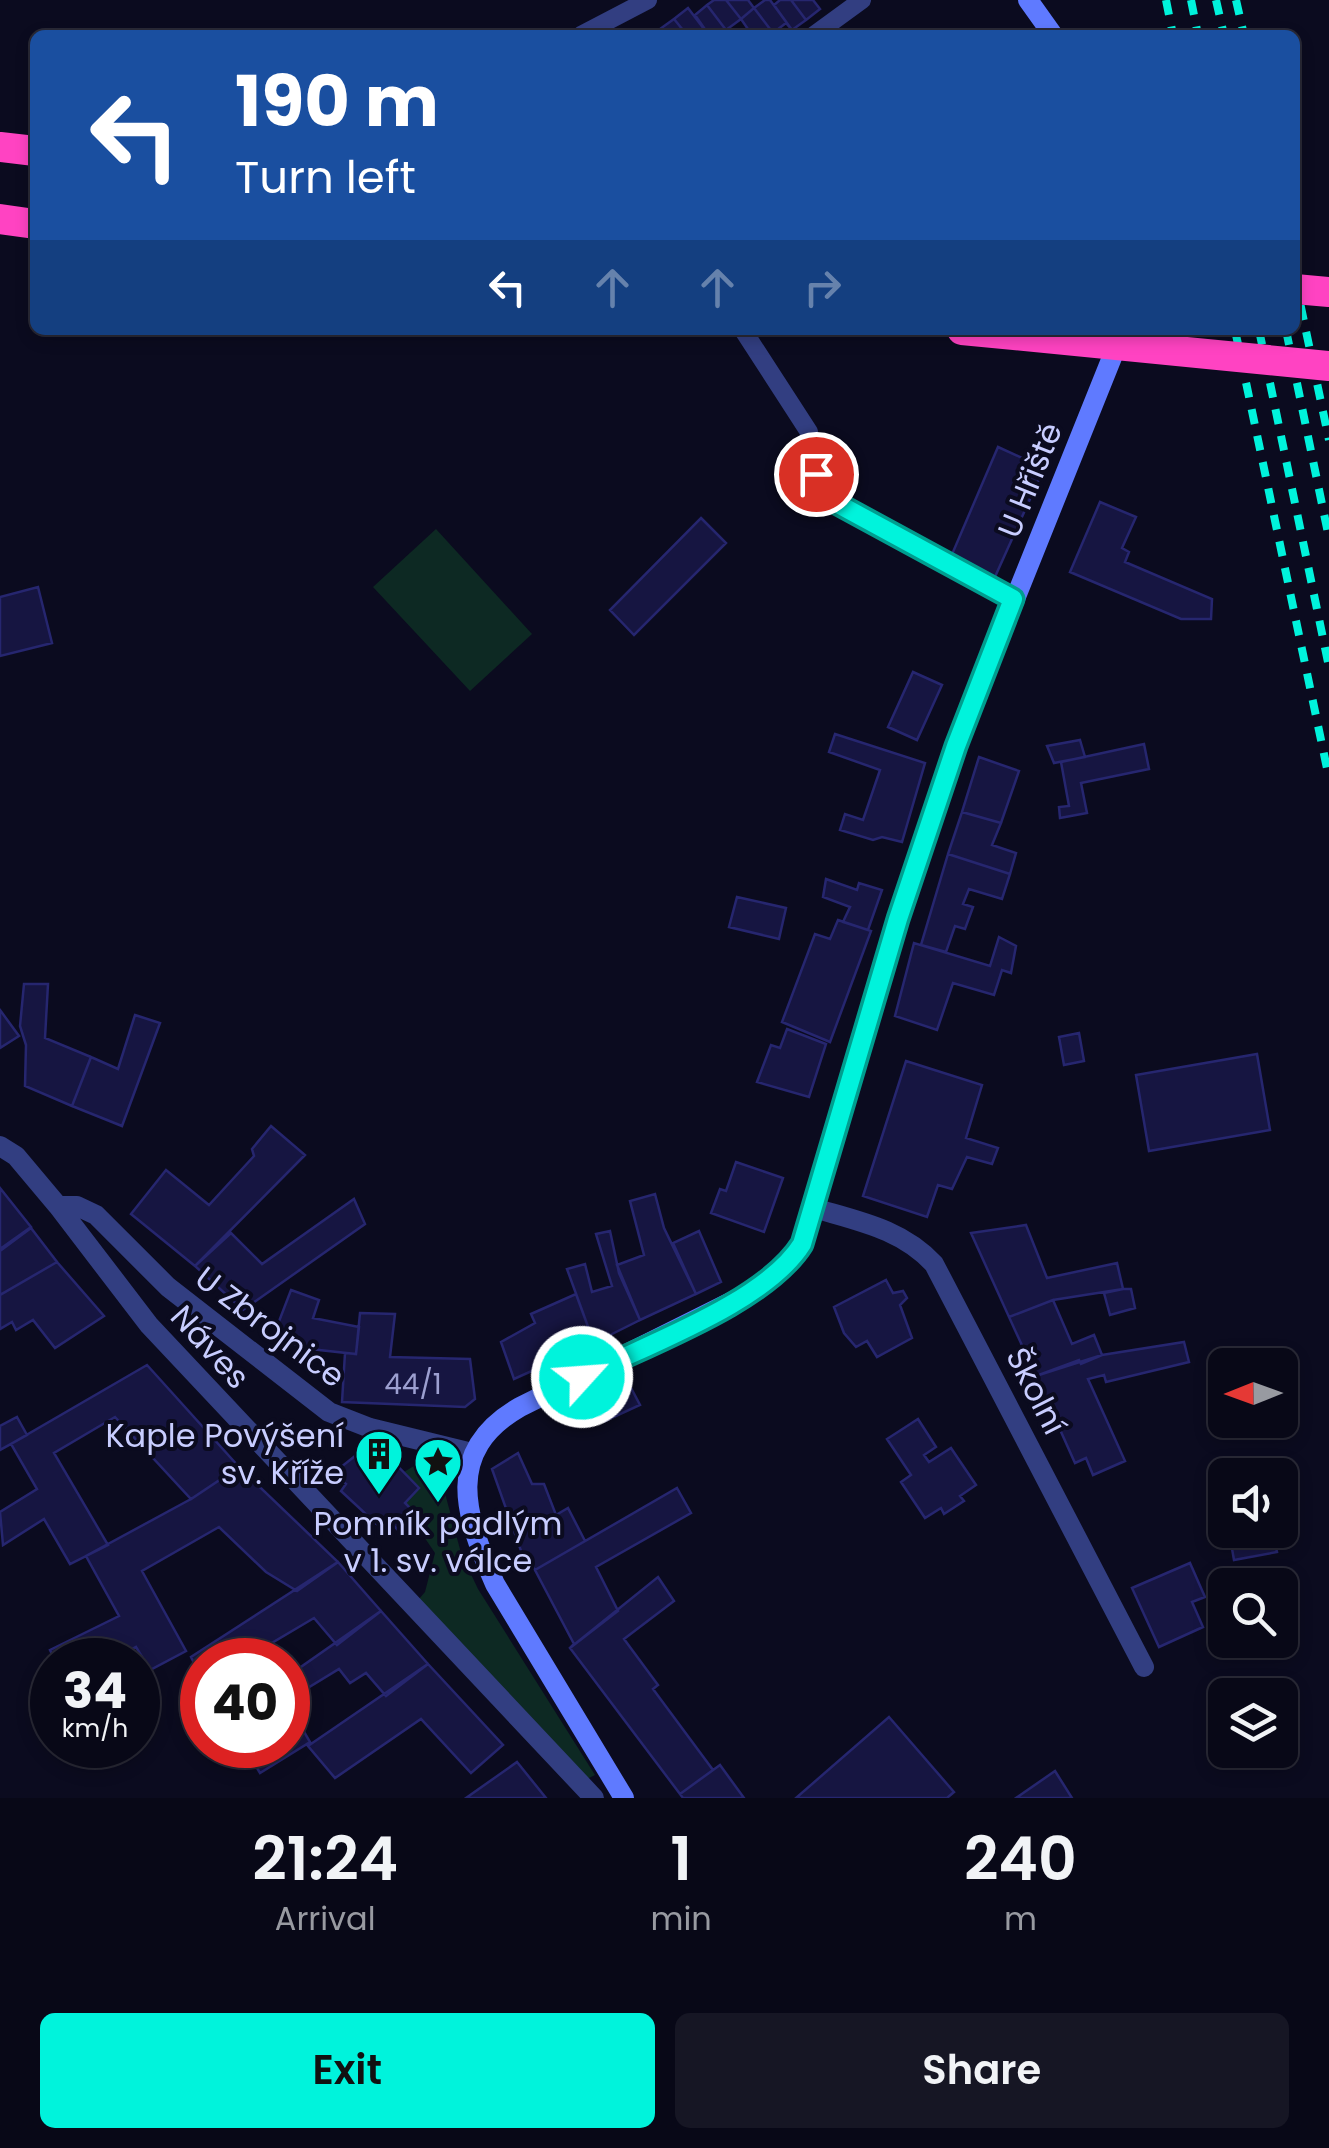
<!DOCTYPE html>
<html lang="en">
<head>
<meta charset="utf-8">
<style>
  body { margin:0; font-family:Poppins,sans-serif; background:#161624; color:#f1f3f6; height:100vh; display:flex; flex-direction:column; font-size:38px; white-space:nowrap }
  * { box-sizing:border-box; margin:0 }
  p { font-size:32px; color:#989aa1 }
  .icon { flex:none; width:55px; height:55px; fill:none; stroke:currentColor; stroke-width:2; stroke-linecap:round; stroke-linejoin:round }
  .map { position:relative; height:1798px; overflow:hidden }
  .details { display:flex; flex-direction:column; background:#080817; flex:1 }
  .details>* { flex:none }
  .guide { position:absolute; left:30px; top:30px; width:1270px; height:305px; border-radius:15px; box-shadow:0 5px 15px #0003,0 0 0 2px #292936; background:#1a4fa0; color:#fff; overflow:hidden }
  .needle { width:65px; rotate:269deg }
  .buttons { position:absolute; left:1208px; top:1348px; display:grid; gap:20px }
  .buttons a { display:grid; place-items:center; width:90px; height:90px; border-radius:15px; background:#080817; box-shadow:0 5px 15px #0003,0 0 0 2px #292936; font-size:50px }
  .speed { position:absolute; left:30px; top:1638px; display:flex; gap:20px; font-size:50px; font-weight:700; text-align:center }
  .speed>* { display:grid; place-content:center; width:130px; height:130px; border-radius:50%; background:#080817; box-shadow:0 5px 15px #0003,0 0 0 2px #292936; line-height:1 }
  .speed small { font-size:25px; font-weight:400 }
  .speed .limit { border:15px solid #d22; background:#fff; color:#111 }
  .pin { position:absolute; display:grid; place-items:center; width:85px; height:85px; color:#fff; margin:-42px; border:5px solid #fff; border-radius:50%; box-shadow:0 2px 10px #0007 }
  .me { position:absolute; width:110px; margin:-55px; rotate:64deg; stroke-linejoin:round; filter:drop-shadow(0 0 8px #0008) }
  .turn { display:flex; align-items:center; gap:35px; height:210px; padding:0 40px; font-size:45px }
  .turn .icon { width:130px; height:130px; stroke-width:2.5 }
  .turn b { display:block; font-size:70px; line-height:85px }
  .lanes { display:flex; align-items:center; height:95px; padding:0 40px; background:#0003; justify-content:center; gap:50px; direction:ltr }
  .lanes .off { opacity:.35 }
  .eta { display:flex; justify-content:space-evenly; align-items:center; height:170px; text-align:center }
  .eta b { font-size:60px; font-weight:600; line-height:70px }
  .button { display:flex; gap:20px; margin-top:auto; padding:20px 40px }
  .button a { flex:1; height:115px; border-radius:15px; background:#00f3dc; color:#111; font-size:40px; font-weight:600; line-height:115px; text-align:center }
  .button a+a { background:#161624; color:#f1f3f6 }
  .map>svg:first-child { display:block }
</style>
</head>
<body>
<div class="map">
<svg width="1329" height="1798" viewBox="0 0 1329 1798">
  <rect width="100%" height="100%" fill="#0b0b1f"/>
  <path fill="#0d2923" d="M436,529L532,634L470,691L373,587Z
    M422,1461L442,1482L461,1553L478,1589L595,1775L585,1780L419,1599L425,1592L435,1553L412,1519L415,1514L405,1503L419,1488L404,1472Z"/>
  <path fill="#161541" stroke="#26266f" stroke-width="2.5" d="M714,0H726L741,19L726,30L707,5Z
    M726,0H748L754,8L741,19Z
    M765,0H770L792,30L786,23L773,33L754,8Z
    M780,0H791L806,20L792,30L774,5Z
    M791,0H813L820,9L806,20Z
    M707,5L726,30L719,35H709L695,15Z
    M688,8L707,33L704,35H687L674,19Z
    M754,8L773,33L771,35H752L741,19Z
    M674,19L687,35H664L660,29Z
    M998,447L1044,468L994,579L950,559Z
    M1100,502L1136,517L1122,548L1129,552L1125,562L1212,599L1211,619H1181L1070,572Z
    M701,518L726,543L634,635L610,610Z
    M38,587L52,643L0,656V597Z
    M913,672L942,685L917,740L888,727Z
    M835,734L925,763L902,842L882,837L873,840L840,830L845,814L863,820L880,770L829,752Z
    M1080,740L1085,757L1054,763L1047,746Z
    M1144,744L1149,769L1081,783L1087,813L1060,818L1059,807L1069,806L1061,762Z
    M979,757L1019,771L1001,823L962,812Z
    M962,812L1001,823L992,845L1016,853L1010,874L948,854Z
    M948,854L1010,874L1002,899L969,889L963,904L973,907L965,929L955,926L946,952L921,945Z
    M826,879L857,890L859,883L882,890L868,930L843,922L850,907L823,897Z
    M737,897L786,908L779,939L729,927Z
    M838,920L871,931L830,1042L782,1022L815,934L830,939Z
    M999,937L1016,946L1011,973L1002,970L994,995L953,983L937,1030L895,1016L914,943L990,966Z
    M24,984H48L45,1038L91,1057L72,1106L25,1086L26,1045L20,1026Z
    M0,1010L19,1036L0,1048Z
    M135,1015L160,1023L122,1126L72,1106L91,1057L118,1069Z
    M787,1029L826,1044L809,1097L757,1082L771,1045L780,1048Z
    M1079,1033L1084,1061L1064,1065L1059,1037Z
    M1257,1054L1270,1130L1149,1151L1136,1075Z
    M906,1061L982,1085L966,1138L998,1148L992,1164L967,1157L952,1189L938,1185L927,1217L863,1196Z
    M271,1126L305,1155L195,1266L131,1214L166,1170L209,1205L254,1156L252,1149Z
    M736,1162L783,1178L764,1232L711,1213L720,1189L726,1191Z
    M0,1188L31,1227L0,1249Z
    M655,1194L664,1228L696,1294L640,1320L617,1265L644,1255L630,1201Z
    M354,1199L365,1224L243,1310L195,1266L231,1233L262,1264Z
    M1026,1225L1047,1278L1117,1263L1123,1289L1053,1300L1009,1317L971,1233Z
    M31,1228L57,1262L0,1295V1251Z
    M610,1231L619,1273L640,1320L594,1343L567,1269L585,1264L592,1292L612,1286L596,1234Z
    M699,1231L721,1282L696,1294L673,1243Z
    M57,1262L104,1316L55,1348L33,1320L16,1330L12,1322L0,1329V1295Z
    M886,1280L893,1293L903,1291L907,1298L900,1305L912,1338L877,1357L867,1341L856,1347L844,1333L834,1307Z
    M1123,1289H1131L1135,1308L1110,1315L1104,1293Z
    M291,1290L319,1300L313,1318L359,1327L356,1354L310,1349L273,1337Z
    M576,1294L594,1343L514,1379L501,1342L535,1323L531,1314Z
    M1053,1300L1072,1344L1094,1335L1102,1355L1036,1376L1009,1317Z
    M360,1313L395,1314L390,1357L470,1359L475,1399L465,1407L342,1402L345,1353L356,1354Z
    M1184,1342L1189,1362L1106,1382L1104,1375L1088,1379L1125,1461L1093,1475L1086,1458L1075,1463L1036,1376L1079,1360L1081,1364L1102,1355Z
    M147,1365L239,1467L191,1499L115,1417L54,1453L108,1545L70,1564L44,1519L3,1545L0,1512L37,1489L11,1444Z
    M630,1386L640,1405L605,1421L597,1402Z
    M17,1417L27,1435L0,1450V1426Z
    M918,1419L936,1447L924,1455L929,1462L951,1448L976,1485L960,1496L964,1501L944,1514L941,1508L925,1518L901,1482L911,1475L887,1439Z
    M385,1453L419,1488L405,1503L416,1514L399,1531L393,1525L383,1530L341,1491L346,1484L341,1480V1467L355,1456H367L374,1464Z
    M518,1453L532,1484H544L556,1515L568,1508L585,1541L535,1570L531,1562L526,1565L492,1469Z
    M239,1467L338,1562L297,1591L266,1572L219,1527L142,1571L186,1651L150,1670L136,1647L111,1660H55L50,1650L119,1616L86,1556L191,1499Z
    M677,1488L691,1513L596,1567L618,1611L570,1648L574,1644L535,1570Z
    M1273,1535L1277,1552L1234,1560L1231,1543Z
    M338,1562L381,1611L337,1645L314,1618L243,1660H202V1700L200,1701L191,1685L202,1679L191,1657Z
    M1190,1563L1205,1597L1192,1602L1203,1627L1159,1647L1132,1588Z
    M658,1577L674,1601L624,1639L658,1685L653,1689L713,1770L680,1794L570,1648Z
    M381,1611L428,1664L386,1696L366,1673L350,1683L339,1669L288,1700V1676Z
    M428,1664L503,1745L471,1773L421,1719L335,1778L308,1746Z
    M288,1704L310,1742L260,1773L243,1745H288Z
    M889,1717L954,1792L947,1798H796Z
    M517,1762L546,1798H466Z
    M720,1765L744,1798H683L680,1794Z
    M1055,1771L1072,1798H1016Z"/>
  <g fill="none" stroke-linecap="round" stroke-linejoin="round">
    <path stroke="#323e81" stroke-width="18" d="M581,35L648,0
      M814,35L862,0
      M743,330L809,432L816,474L827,498L1013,599"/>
    <path stroke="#323e81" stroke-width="20" d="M0,1146L16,1156L58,1206L149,1325L594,1798
      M58,1206H77L96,1215L168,1287L329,1412L370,1428L472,1453
      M814,1208C858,1221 902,1229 934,1264L1144,1667"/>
    <path stroke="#5f7aff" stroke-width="20" d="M1028,0L1053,35
      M624,1798L495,1584C465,1516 443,1451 520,1407L759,1288L791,1260L802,1243L897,919L956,746L1123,330"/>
    <path stroke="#ff43c2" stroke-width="30" d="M0,147L35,151
      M0,219L35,224"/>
    <path stroke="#00f3dc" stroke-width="8" stroke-dasharray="15 12" stroke-linecap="butt" d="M1166,0L1173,35
      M1191,0L1198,35
      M1216,0L1224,35
      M1236,0L1244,35
      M1295,279L1329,440
      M1235,330L1329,778
      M1259,330L1329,667
      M1286,330L1329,538"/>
    <path stroke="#ff43c2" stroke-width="30" d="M1295,289L1329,292
      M962,330L1329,366"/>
  </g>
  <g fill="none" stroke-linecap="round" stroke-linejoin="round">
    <g stroke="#009e8f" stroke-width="25">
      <path id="route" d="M582,1377C645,1345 765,1303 802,1244L898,919L956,746L1013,599L827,498L816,474"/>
    </g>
    <use href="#route" stroke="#00f3dc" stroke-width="18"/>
  </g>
  <defs>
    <g id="building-pin" transform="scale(2.5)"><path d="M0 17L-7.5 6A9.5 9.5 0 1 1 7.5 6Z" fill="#00f3dc" stroke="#0b0b1f"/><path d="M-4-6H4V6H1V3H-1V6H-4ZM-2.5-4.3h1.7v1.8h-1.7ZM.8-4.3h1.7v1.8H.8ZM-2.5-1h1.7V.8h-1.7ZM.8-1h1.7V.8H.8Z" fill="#111"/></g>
    <g id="sight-pin" transform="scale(2.5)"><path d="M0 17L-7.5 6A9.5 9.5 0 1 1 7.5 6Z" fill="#00f3dc" stroke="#0b0b1f"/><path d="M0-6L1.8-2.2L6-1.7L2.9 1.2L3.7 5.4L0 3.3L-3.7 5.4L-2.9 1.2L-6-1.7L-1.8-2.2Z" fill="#111"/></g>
  </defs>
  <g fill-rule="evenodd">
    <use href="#building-pin" x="379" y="1454"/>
    <use href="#sight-pin" x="438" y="1462"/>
  </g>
  <g text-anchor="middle" stroke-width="8" stroke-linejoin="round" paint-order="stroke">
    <g font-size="28" fill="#9c9fd0">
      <text x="413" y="1394">44/1</text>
    </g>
    <g font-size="32" fill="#c8cdff" stroke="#0b0b1f">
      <text transform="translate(1030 480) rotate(-68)" y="11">U Hřiště</text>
      <text transform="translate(270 1327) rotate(37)" y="11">U Zbrojnice</text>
      <text transform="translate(210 1347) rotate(48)" y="11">Náves</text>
      <text transform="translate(1036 1391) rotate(63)" y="11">Školní</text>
    </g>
    <g font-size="32" fill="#c8cdff" stroke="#0b0b1f" text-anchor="end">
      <text x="344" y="1447">Kaple Povýšení<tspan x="344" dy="37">sv. Kříže</tspan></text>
      <text x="438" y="1535" text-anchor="middle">Pomník padlým<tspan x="438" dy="37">v 1. sv. válce</tspan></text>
    </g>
  </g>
</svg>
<div class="buttons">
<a><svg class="needle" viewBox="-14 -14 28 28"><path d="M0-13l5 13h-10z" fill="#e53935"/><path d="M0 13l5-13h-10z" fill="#989aa1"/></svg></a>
<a><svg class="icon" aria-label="sound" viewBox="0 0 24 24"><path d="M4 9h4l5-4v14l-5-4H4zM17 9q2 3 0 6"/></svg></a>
<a><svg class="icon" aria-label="search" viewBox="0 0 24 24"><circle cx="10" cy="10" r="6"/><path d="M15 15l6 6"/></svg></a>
<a><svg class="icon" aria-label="layers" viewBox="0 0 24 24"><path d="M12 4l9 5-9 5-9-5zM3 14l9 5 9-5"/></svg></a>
</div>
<div class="speed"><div>34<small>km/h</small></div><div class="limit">40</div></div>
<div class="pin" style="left:816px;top:474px;background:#d93025"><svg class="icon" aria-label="arrive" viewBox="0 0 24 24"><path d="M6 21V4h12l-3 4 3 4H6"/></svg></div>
<svg class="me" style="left:582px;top:1377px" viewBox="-20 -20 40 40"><circle r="17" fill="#00f3dc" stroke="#fff" stroke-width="3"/><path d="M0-11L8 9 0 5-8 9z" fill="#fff"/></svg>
<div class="guide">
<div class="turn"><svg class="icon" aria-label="left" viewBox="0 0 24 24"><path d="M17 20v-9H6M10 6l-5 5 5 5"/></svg><div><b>190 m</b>Turn left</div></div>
<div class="lanes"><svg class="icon" aria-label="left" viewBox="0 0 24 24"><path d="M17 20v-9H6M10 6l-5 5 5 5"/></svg><svg class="icon off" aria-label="ahead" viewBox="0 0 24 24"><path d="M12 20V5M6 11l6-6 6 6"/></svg><svg class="icon off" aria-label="ahead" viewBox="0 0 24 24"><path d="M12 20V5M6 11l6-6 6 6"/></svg><svg class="icon off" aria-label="right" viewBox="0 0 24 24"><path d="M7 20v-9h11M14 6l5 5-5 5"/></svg></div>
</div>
</div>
<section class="details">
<div class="eta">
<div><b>21:24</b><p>Arrival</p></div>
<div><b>1</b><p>min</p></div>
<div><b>240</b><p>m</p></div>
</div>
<div class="button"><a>Exit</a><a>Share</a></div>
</section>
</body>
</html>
